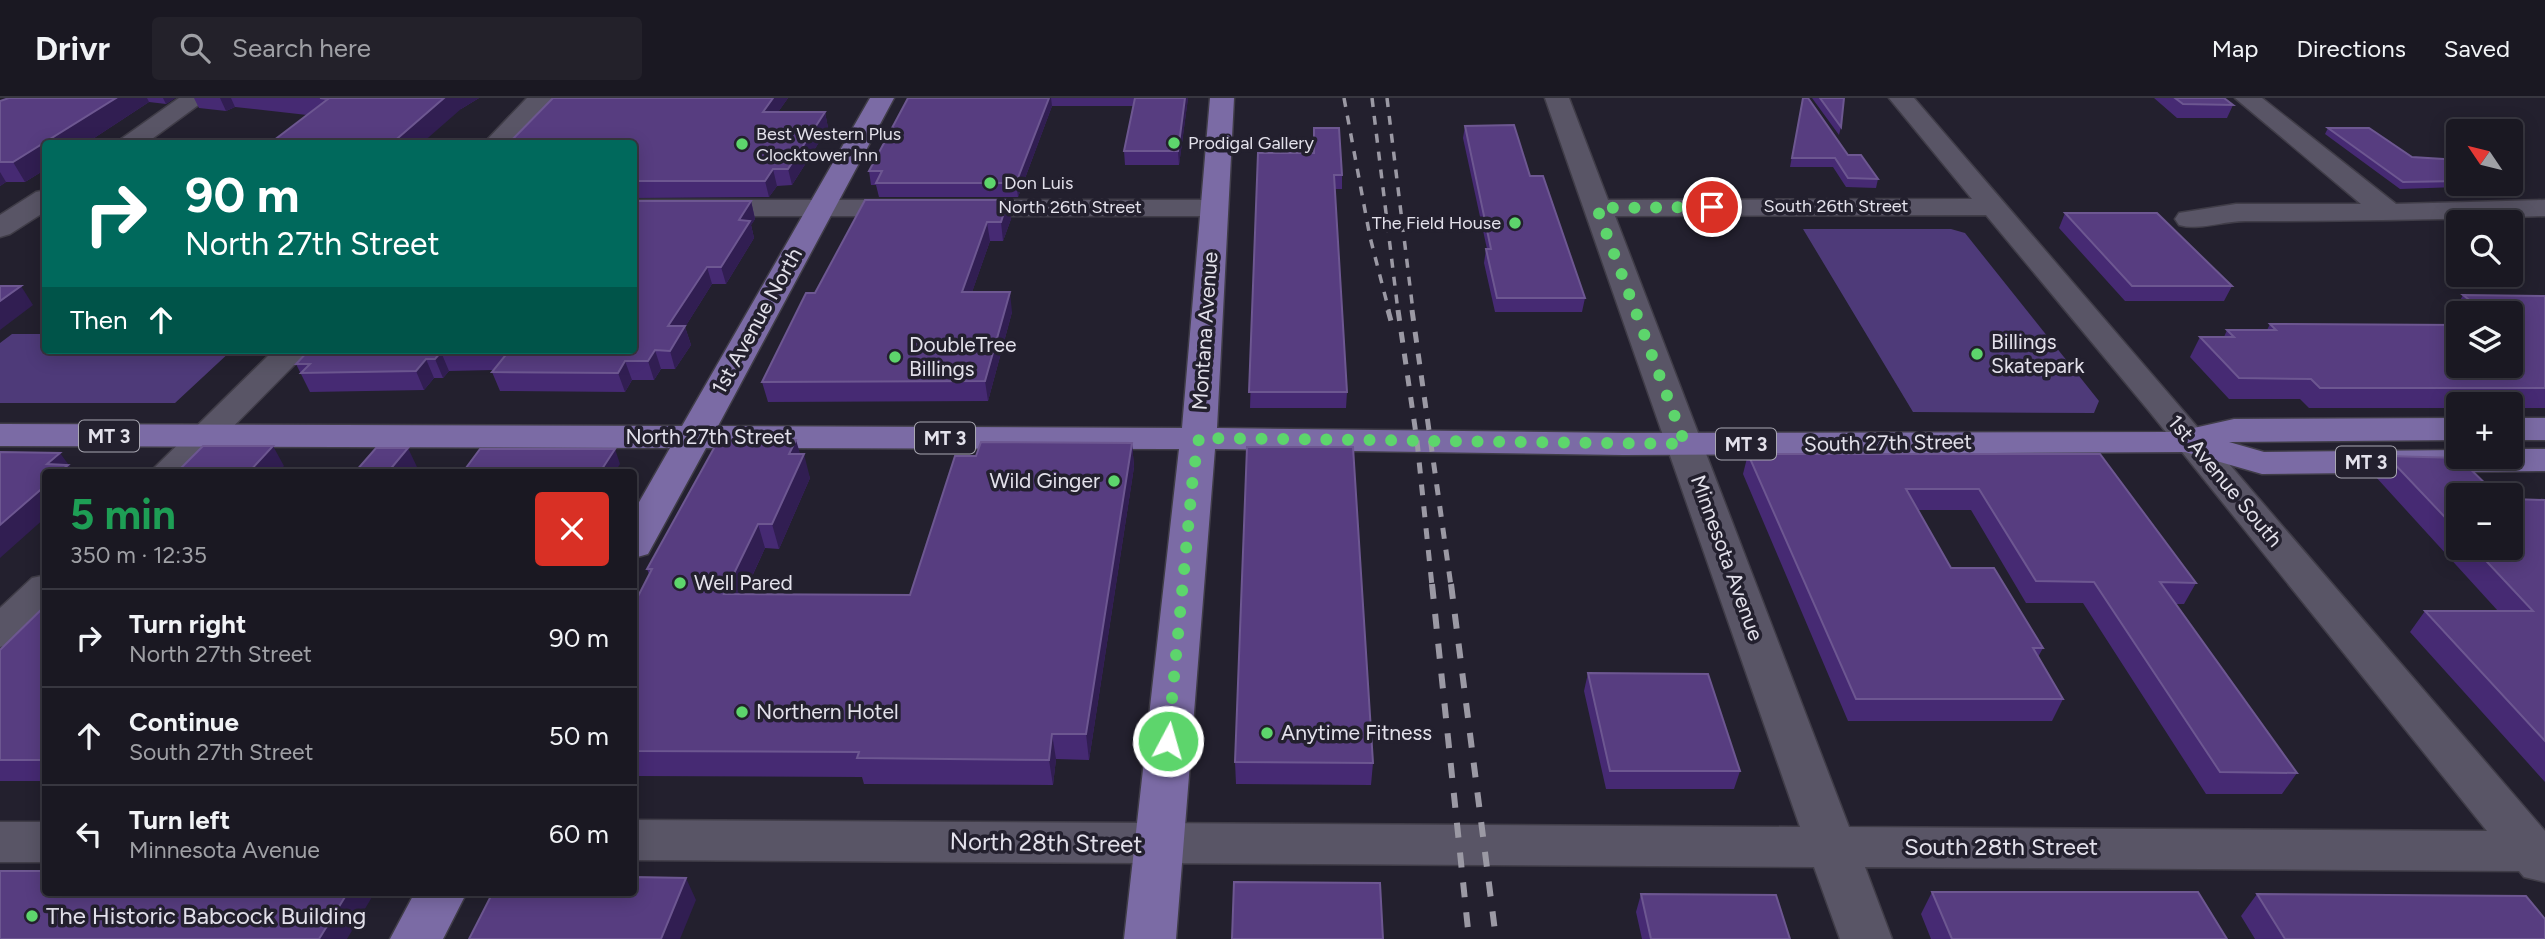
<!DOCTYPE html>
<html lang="en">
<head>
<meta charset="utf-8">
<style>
  body { margin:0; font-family:Figtree,sans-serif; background:#23212a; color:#f1f3f6; height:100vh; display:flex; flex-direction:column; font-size:26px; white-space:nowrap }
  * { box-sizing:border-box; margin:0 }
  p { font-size:23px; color:#9fa0a5 }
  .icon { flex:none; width:38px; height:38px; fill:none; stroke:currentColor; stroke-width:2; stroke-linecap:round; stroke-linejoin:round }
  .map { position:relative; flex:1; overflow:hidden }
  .details { position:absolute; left:42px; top:371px; width:595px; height:427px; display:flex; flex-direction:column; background:#1a1822; border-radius:7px; box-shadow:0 4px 18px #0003,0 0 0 2px #383740 }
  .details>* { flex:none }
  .banner { position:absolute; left:42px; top:42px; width:595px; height:214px; border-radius:7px; box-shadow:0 4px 18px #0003,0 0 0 2px #383740; background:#00695c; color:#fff; overflow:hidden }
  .needle { width:46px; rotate:305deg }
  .tools { position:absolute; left:2446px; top:21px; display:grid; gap:14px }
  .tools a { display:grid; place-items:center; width:77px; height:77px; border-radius:7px; background:#1a1822; box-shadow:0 4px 18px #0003,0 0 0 2px #383740; font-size:35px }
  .pin { position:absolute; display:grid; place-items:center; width:60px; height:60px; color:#fff; margin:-30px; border:4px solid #fff; border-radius:50%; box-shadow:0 2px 7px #0007 }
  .me { position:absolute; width:77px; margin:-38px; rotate:6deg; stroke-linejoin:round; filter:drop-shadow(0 0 5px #0008) }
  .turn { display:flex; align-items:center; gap:24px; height:147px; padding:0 28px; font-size:32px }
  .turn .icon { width:91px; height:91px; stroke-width:2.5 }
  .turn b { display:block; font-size:49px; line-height:60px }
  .then { display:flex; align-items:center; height:66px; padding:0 28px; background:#0003; gap:14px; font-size:26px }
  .round { display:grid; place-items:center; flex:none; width:74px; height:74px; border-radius:7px; background:#23212a }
  .headline { display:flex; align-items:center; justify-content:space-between; height:119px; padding:0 28px }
  h1 { font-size:42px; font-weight:700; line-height:52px; color:#1e9e55 }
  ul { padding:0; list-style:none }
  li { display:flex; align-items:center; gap:21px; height:98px; padding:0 28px; border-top:2px solid #383740 }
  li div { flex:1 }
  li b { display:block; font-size:26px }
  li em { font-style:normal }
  header { display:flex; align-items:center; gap:42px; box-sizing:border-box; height:98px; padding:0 35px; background:#1a1822; border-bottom:2px solid #383740 }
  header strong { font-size:33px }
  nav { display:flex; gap:38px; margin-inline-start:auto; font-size:24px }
  .search { width:490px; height:63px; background:#23212a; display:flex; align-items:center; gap:18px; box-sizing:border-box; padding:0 24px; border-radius:7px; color:#9fa0a5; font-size:26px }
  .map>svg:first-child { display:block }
</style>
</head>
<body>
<header>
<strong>Drivr</strong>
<div class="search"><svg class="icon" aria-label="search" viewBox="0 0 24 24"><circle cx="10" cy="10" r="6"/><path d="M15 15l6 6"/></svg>Search here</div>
<nav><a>Map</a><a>Directions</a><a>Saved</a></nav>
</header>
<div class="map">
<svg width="2545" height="841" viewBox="0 0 2545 841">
  <rect width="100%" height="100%" fill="#23202e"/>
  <path fill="#4e3a79" d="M1803,131H1951L1965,135L2099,303L2094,315L1913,314Z
    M12,236H45L46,252H232L175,305H0V245Z"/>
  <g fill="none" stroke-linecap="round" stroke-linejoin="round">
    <g stroke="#403d48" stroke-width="3">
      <path id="minor" d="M179,0H208L145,46H114Z
        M527,0H553L511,46H483Z
        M1545,0H1569L1608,102L1972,101L1889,0H1914L2545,733V784L2524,779L2519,773L1865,769L1892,841H1840L1814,769L634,762V722L1800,729ZM1986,117L2149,313L2487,733L1849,729L1615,118Z
        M2235,0H2262L2396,106L2545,102V118C2446,122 2347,123 2248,123C2225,122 2201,133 2179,127L2175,121L2179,115L2236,106H2361Z
        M46,92V113L10,136L0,139V117L36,94Z
        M634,102H1213L1223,104L1227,110L1223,116L1213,118H634Z
        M274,252H309L188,374H150Z
        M46,477V514L15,544L0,549V510L32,480Z
        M0,724H46V764H0Z"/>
    </g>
    <g stroke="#403d48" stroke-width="3">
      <path id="major" d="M870,0H894L718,328L1182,330L1210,0H1234L1217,330L1623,335L2176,334L2234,321L2459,320V342L2229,344L2264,354L2459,352V359H2511V351H2545V373L2262,376L2185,354L1623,357L1215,351L1176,841H1124L1179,351L706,350L648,456L634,460V413L670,350L0,348V326L682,328Z
        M2511,320H2545V342H2511Z
        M415,794H467L443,841H390Z"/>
    </g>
    <use href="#minor" fill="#595566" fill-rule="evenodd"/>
    <use href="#major" fill="#7b6ba5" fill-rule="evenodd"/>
    <path stroke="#9b99a4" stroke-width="3.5" stroke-dasharray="9 9" stroke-linecap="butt" d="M1344,0L1370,139L1389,213
      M1372,0L1398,213
      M1387,0L1413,213"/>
    <path stroke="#9b99a4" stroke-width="5" stroke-dasharray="11 11" stroke-linecap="butt" d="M1388,212L1391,223
      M1398,212L1417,343L1432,488
      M1412,212L1451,488"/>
    <path stroke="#9b99a4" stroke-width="6" stroke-dasharray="15 15" stroke-linecap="butt" d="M1432,486L1469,841
      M1451,486L1496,841"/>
  </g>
  <path fill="#462a73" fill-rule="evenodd" d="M9,0H175L166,6L149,4L85,46H46V71L25,84H6L0,88V3Z
    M194,0H479L461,11L307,17L235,9L226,13L199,10Z
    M553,0H788L778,14H825L828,30L792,87L777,88L769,99L634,100V46Z
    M908,0H1188L1179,67H1125L1124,53L1133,8H1052L1018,99H879L876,87H871L869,73Z
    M1803,0L1848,57L1878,81L1876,90L1846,89L1833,69H1790Z
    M1812,0H1844L1841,29L1839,37Z
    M2154,0H2224L2233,7L2227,20H2177Z
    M1465,28L1530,78L1585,200L1582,214H1495L1484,165L1486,151H1487L1463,40Z
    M2328,30L2412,59L2459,62V86H2489L2487,88L2400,91L2325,36Z
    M1258,55L1342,77V91H1335L1347,294L1346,310H1250Z
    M1008,102L1011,121L1003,143H990L972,194L1012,214L988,303L768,304L762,284L815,195Z
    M751,103L755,121L751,127L754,140L726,186H712L685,229L691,247L675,271H661L654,282H632L625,294L500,293L492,274L493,272L449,273L443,280H434L424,292L310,294L296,266Z
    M2065,115L2232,188L2224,203H2125L2059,130Z
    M2463,197L2545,198V310H2511V306H2459V310H2309L2300,301H2229L2190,259L2200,239H2224L2227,232H2267L2270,226L2452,227L2456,220L2452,217ZM2459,215H2511L2459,268Z
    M1132,345L1134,369L1089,662L1056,661L1053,687L864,686L862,679L634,678V506L649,476L647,471L800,356L810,380L779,451L765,450L744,496L910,497L976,358Z
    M1748,356H2100L2196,485L2184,506H2175L2297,675L2282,696H2206L2083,505H2026L1971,412H1918L1951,470L2043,550L2038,559L2063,601L2052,623H1848L1743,376Z
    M2387,358L2459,397V450H2511L2545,402V684L2410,534L2425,513H2498L2375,378Z
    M46,507V683H0V552Z
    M1588,575L1740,673L1734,691H1606L1584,593Z
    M1235,664L1373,665L1371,687L1236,686Z
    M1932,794L2227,841H1931L1921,816Z
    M1641,796L1790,841H1642L1636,814Z
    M2257,796L2545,841H2255L2241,818Z"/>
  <path fill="#311e52" d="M116,0H147L149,4L85,46H46V71L25,84L13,64Z
    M163,0H175L166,6Z
    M220,0H231L235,9L226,13Z
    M444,0H479L461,11L421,46H391Z
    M773,0H788L767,30L763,14Z
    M1049,0H1051L1052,8L1018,99L1016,85Z
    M1185,0H1188L1179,67L1178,53Z
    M825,14L828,30L792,87L788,71Z
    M773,71L777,88L769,99L765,83Z
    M0,74L6,84L0,88Z
    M1008,102L1011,121L1003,143L1001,124Z
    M751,103L755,121L751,127L754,140L726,186L721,169L739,122Z
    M987,124L990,143L965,214L962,194Z
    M707,169L712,186L685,229L691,247L675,271L670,253L668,228Z
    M21,188L33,207L0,232V203Z
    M1010,194L1012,214L988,303L985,283Z
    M655,252L661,271L654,282L648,263Z
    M441,254L449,273L443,280L435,261Z
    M426,261L434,280L424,292L416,273Z
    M625,263L632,282L625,294L618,275Z
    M796,342L802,362L804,356L810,380L779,451L772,426L789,356Z
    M1132,345L1134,369L1089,662L1086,636Z
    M273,348L284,368L278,374H249Z
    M408,350L417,369L413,374H388Z
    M615,351L620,366L615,374H600Z
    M60,355L74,374H52L47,366Z
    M46,387V419L0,460V427Z
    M758,426L765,450L732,521L724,496Z
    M1052,636L1056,661L1053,687L1049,662Z
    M686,780L696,802L680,841H661Z
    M348,794H375L347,841H319Z"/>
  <path fill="#573d80" stroke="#6d5791" stroke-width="2" d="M9,0H116L13,64H0V3Z
    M320,0H444L391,46H269L328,1Z
    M553,0H773L763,14H825L788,71H773L765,83H634V46H508Z
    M908,0H1049L1016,85H876L882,73H869Z
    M1135,0H1185L1178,53H1124Z
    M1803,0H1808L1848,57H1861L1878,81L1848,80L1835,60H1792Z
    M1820,0H1844L1841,29Z
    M2175,0H2224L2233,7L2183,6Z
    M1514,27L1530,78H1543L1585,200H1497L1486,151H1491L1465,28Z
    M1314,30H1339L1342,77H1334L1347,294H1249L1258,55H1314Z
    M2328,30H2369L2412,59L2459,62V83L2403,84Z
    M865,102H1008L1001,124H987L962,194H1010L985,283L762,284L806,195H815Z
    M634,103H751L739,122L750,123L721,169H707L668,228H685L670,253L655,252L648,263H625L618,275L492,274L509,253L441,254L435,261H426L416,273L301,275L310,266H296L309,252H634Z
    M2065,115H2157L2232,188H2132Z
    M0,188H21L0,203Z
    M2463,197L2545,198V290H2320L2311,281L2239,280L2200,239H2234L2227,232H2276L2270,226L2459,227V268H2511V215H2486Z
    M719,341L796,342L789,356H804L772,426H758L724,496L910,497L955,358H976L981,344L1132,345L1086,636H1052L1049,662L857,660L859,654L634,653V506L652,471H647Z
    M203,348H273L249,374H177Z
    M1247,349H1353L1373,665L1235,664Z
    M376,350H408L388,374H355Z
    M480,351H615L600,374H463Z
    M0,354L60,355L47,366L68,367L59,374H46V387L0,427Z
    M1748,356H2100L2196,485L2160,484L2297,675L2220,674L2094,484L2036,483L1979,391H1906L1951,470H1994L2043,550H2033L2063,601H1856Z
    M2387,358L2459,360L2497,397H2459V434Z
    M2511,401L2545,402V643L2425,513H2533L2474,450H2511Z
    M46,507V662H0V552Z
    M1588,575L1708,576L1740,673H1610Z
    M0,773H46V794H348L319,841H0Z
    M634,779L686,780L661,841H469L493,794H634Z
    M1234,784L1380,785L1383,841H1232Z
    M1932,794H2198L2227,841H1952Z
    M1641,796L1776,797L1790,841H1651Z
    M2257,796L2526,798L2545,821V841H2285Z"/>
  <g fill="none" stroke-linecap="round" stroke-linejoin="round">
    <path stroke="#5dd56c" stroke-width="12" stroke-dasharray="0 21.6" d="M1168,643L1193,377L1199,340L1685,346L1597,110L1712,109"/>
  </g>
  <g fill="#5dd56c" stroke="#23202e" stroke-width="2.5">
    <circle cx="1174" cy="45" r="7"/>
    <circle cx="742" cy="46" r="7"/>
    <circle cx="990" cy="85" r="7"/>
    <circle cx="1515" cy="125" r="7"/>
    <circle cx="1977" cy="256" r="7"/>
    <circle cx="895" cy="259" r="7"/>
    <circle cx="1114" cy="383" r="7"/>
    <circle cx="680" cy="485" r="7"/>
    <circle cx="742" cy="614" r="7"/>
    <circle cx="1267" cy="635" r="7"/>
    <circle cx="32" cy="818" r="7"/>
  </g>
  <g text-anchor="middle" stroke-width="7" stroke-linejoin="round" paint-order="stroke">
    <g font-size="18" fill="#e3e1eb" stroke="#23202e" text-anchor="start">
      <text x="756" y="42">Best Western Plus<tspan x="756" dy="21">Clocktower Inn</tspan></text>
      <text x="1188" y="51">Prodigal Gallery</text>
      <text x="1004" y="91">Don Luis</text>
      <text x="1501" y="131" text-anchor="end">The Field House</text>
    </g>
    <g font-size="18" fill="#e3e1eb" stroke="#23202e">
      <text x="1836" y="114">South 26th Street</text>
      <text x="1070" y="115">North 26th Street</text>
    </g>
    <g fill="#23202e" stroke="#a9a7b2" stroke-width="2">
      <rect x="79" y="322.5" width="60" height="31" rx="5"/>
      <rect x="915" y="324.5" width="60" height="31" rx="5"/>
      <rect x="1716" y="330.5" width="60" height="31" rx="5"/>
      <rect x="2336" y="348.5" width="60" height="31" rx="5"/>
    </g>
    <g font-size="19" font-weight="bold" fill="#e3e1eb">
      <text x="109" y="345">MT 3</text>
      <text x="945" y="347">MT 3</text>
      <text x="1746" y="353">MT 3</text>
      <text x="2366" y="371">MT 3</text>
    </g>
    <g font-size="21" fill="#e3e1eb" stroke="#23202e">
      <text transform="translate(757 223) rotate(-61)" y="7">1st Avenue North</text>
      <text transform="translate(1205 233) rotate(-86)" y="7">Montana Avenue</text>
      <text x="709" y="346">North 27th Street</text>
      <text transform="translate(1888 345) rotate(-1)" y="7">South 27th Street</text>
      <text transform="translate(2225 383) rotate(50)" y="7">1st Avenue South</text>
      <text transform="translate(1727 460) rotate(70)" y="7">Minnesota Avenue</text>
    </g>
    <g font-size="21" fill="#e3e1eb" stroke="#23202e" text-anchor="start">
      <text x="1991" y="251">Billings<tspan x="1991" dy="24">Skatepark</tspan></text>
      <text x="909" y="254">DoubleTree<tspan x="909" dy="24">Billings</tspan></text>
      <text x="1100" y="390" text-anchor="end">Wild Ginger</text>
      <text x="694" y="492">Well Pared</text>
      <text x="756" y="621">Northern Hotel</text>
      <text x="1281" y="642">Anytime Fitness</text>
    </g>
    <g font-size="24" fill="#e3e1eb" stroke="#23202e">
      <text transform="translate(1046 745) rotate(1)" y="8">North 28th Street</text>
      <text x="2001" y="757">South 28th Street</text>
    </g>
    <g font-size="24" fill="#e3e1eb" stroke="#23202e" text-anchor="start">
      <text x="46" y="826">The Historic Babcock Building</text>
    </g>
  </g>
</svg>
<div class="tools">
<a><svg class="needle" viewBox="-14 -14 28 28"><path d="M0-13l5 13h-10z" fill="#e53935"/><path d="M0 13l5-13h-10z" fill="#9fa0a5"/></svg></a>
<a><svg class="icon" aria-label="search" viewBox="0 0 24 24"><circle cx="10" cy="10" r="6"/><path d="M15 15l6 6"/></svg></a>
<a><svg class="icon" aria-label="layers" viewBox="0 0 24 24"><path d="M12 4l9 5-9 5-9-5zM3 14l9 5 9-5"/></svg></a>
<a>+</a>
<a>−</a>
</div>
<div class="pin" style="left:1712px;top:109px;background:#d93025"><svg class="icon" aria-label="arrive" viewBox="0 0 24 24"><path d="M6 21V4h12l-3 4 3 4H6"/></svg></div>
<svg class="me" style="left:1168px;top:643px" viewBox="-20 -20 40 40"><circle r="17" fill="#5dd56c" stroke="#fff" stroke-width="3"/><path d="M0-11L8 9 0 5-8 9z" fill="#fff"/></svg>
<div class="banner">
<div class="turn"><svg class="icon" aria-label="right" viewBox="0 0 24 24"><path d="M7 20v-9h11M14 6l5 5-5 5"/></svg><div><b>90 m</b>North 27th Street</div></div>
<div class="then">Then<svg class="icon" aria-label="ahead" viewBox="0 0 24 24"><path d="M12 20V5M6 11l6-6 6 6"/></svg></div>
</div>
<section class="details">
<div class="headline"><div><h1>5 min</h1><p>350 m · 12:35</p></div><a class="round" style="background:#d93025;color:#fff"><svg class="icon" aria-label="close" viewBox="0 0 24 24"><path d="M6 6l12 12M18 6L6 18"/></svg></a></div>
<ul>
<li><svg class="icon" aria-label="right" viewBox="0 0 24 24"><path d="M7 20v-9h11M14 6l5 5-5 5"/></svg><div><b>Turn right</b><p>North 27th Street</p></div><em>90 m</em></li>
<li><svg class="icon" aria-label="ahead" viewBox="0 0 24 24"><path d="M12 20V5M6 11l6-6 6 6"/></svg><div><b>Continue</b><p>South 27th Street</p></div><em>50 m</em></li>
<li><svg class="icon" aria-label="left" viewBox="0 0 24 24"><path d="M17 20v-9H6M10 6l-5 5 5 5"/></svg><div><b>Turn left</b><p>Minnesota Avenue</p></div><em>60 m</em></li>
</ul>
</section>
</div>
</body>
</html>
